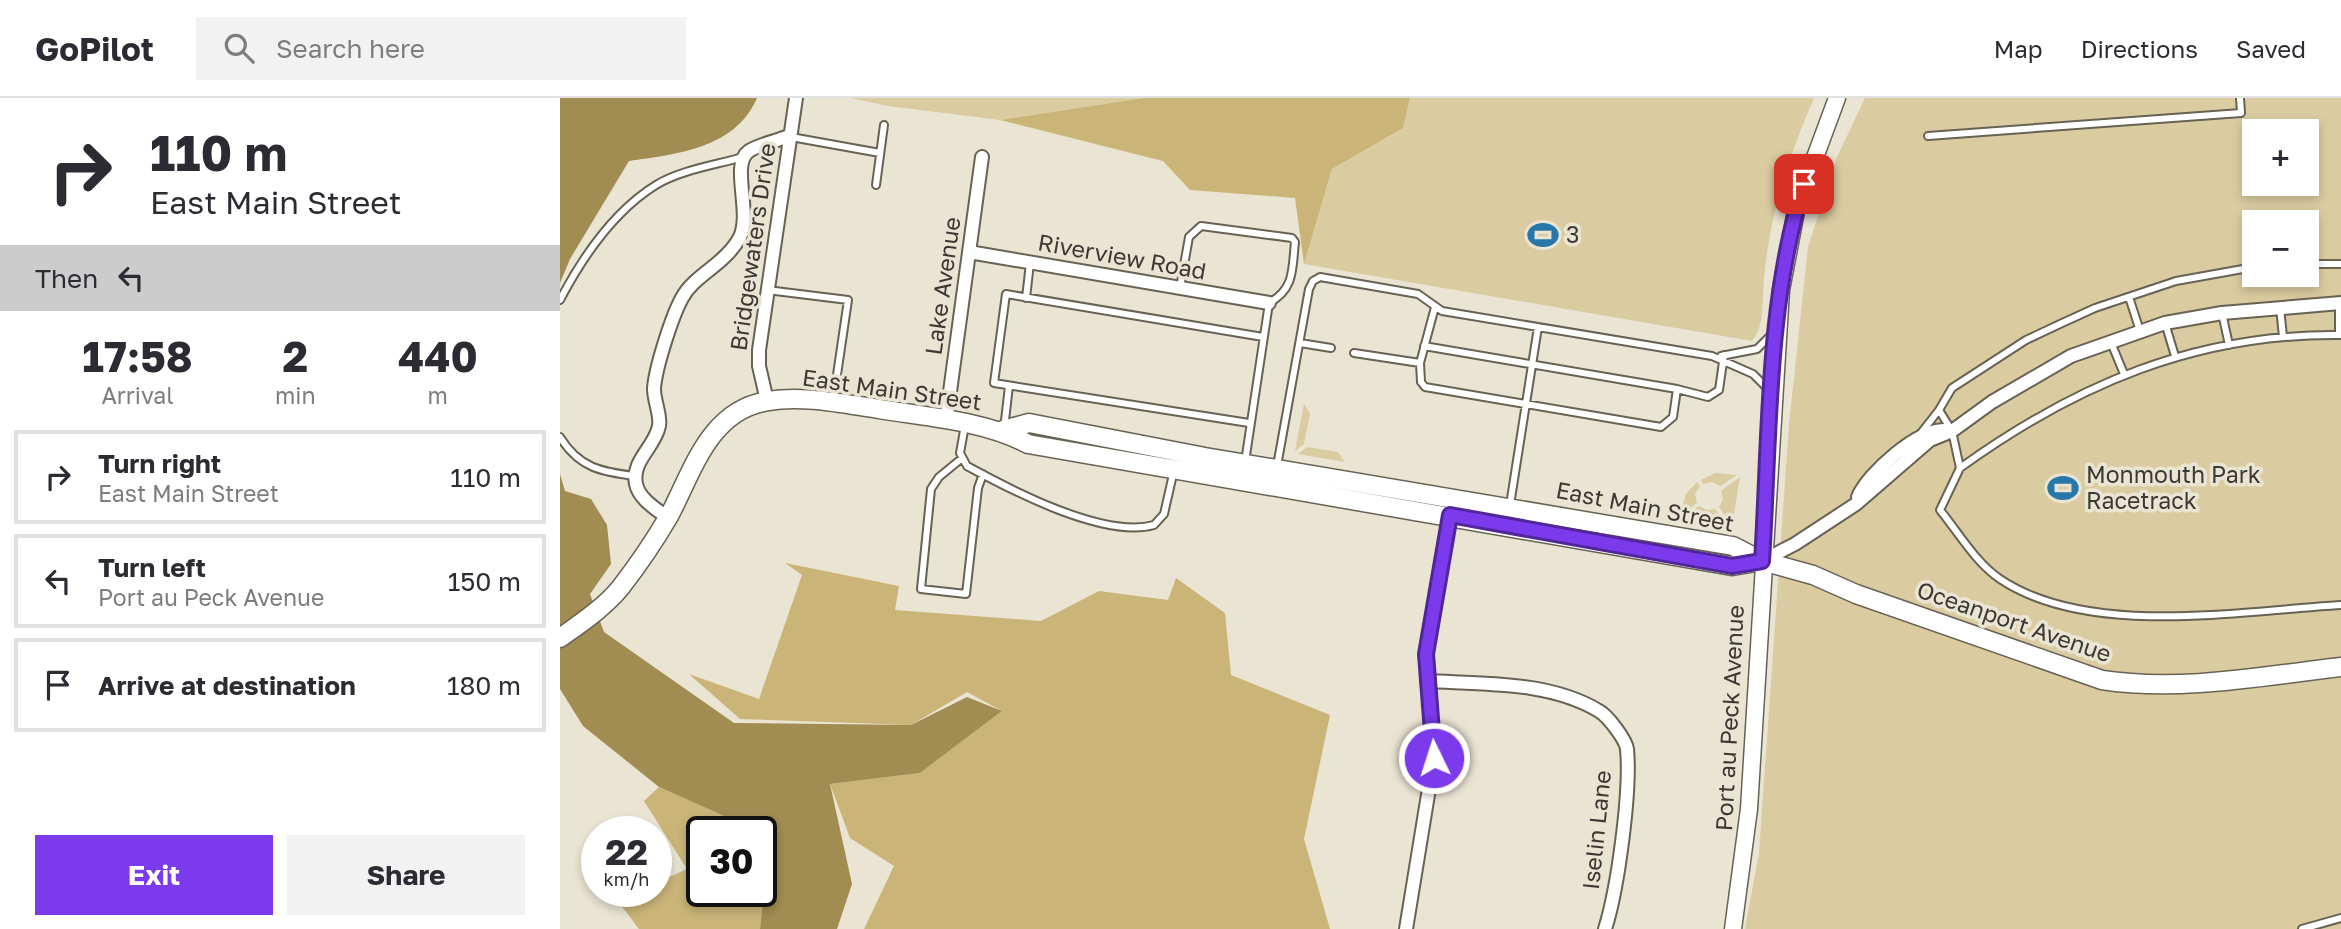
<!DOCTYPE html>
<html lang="en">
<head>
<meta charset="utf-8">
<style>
  body { margin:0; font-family:"Golos Text",sans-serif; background:#f2f2f3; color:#2b2b33; height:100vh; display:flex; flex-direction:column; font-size:26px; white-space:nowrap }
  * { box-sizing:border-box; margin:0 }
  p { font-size:23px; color:#7c7c81 }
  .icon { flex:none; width:38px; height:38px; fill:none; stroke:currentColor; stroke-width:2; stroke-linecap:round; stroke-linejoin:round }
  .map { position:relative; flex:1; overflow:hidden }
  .details { display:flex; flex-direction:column; background:#fff; width:560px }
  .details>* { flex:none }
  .hud { background:#fff; color:#2b2b33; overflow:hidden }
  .controls { position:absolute; left:1682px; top:21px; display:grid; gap:14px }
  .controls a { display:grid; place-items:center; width:77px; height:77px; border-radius:0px; background:#fff; box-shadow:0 4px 10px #0003; font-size:35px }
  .speed { position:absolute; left:21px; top:718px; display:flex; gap:14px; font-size:35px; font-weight:700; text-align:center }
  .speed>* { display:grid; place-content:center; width:91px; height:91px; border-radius:50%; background:#fff; box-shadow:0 4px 10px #0003; line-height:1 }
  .speed small { font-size:18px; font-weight:400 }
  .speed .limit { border:4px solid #111; border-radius:10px; background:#fff; color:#111 }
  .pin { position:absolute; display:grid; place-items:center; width:60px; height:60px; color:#fff; margin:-30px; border-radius:14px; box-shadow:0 4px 10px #0006 }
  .me { position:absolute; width:77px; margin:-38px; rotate:356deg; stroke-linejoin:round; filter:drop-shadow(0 0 5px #0008) }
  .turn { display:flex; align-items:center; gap:24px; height:147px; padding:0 35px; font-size:32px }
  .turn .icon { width:91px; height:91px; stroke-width:2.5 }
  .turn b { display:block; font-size:49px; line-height:60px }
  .then { display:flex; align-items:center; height:66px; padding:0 35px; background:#0003; gap:14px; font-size:26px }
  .eta { display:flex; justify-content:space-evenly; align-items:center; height:119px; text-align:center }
  .eta b { font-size:42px; font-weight:700; line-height:49px }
  .button { display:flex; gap:14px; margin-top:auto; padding:14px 35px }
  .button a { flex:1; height:80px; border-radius:0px; background:#7c3aed; color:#fff; font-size:28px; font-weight:700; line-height:80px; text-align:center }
  .button a+a { background:#f2f2f3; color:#2b2b33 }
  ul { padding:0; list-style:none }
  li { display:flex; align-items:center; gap:21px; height:94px; margin:0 14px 10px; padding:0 21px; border:4px solid #e1e1e2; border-radius:0px }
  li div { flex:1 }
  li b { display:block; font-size:26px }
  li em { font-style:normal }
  header { display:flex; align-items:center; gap:42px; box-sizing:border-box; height:98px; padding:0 35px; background:#fff; border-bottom:2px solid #e1e1e2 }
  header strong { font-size:33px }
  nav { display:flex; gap:38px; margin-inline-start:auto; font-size:24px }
  .search { width:490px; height:63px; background:#f2f2f3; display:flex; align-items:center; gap:18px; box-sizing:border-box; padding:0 24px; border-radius:0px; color:#7c7c81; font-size:26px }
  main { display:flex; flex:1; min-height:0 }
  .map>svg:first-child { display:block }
</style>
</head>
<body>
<header>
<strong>GoPilot</strong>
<div class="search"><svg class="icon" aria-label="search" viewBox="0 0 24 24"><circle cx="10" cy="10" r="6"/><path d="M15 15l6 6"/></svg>Search here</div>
<nav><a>Map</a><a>Directions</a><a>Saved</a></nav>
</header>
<main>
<section class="details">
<div class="hud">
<div class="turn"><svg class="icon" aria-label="right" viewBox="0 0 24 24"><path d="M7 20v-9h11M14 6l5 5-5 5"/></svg><div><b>110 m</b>East Main Street</div></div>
<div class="then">Then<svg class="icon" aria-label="left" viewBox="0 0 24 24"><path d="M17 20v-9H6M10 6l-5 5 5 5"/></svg></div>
</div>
<div class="eta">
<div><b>17:58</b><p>Arrival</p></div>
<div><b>2</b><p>min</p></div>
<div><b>440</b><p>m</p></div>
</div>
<ul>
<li><svg class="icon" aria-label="right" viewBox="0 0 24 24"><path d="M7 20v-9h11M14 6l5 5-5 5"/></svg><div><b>Turn right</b><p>East Main Street</p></div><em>110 m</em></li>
<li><svg class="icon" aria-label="left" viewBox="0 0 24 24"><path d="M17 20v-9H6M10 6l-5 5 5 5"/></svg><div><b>Turn left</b><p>Port au Peck Avenue</p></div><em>150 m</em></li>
<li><svg class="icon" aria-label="arrive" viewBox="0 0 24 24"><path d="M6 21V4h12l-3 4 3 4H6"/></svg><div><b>Arrive at destination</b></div><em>180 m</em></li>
</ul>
<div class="button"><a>Exit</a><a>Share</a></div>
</section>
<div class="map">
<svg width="1781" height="831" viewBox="0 0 1781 831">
  <rect width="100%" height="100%" fill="#eae4d3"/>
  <path fill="#dbcba0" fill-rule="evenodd" d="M291,0H584L440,22L328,8Z
    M850,0H1254C1229,57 1209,120 1204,181C1202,202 1205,228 1192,243L744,166L772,71L843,30Z
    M1305,0H1781V831H1185L1199,755L1229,326L1248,149L1277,59ZM1694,33H1746V86H1694ZM1694,124H1746V177H1694Z
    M744,306L750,316L744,346L735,353Z
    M747,349L778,354L785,364L738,356Z
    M1155,375L1177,377L1160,388L1152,384L1143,386L1141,382Z
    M1180,379L1172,428L1159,409L1163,401L1161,393Z
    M1137,384L1140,388L1135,396L1137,405L1120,417L1126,396Z
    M1139,408L1147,412L1155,411L1169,430L1120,421Z"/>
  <path fill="#cab478" d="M584,0H850L843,30L772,71L744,166L735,100L630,92L603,63L440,22Z
    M225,465L339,488L335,512L481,523L539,493L608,502L616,480L665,515L671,577L770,617L744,741L770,831H304L334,768L290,740L270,686L360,675L442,613L407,594L351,627L180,621L129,576L199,601L242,477Z
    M99,689L173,722L179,733H142V793H201V776L205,784L200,831H79L57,802L78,793H96V785L127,771L84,703Z"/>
  <path fill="#a18c51" d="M0,0H197C175,51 116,56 69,63L10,161L0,185Z
    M0,376L5,393L31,401L47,427L51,466L30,496L44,534L174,625L351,627L407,599L442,613L360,675L270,686L292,786L277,831H200L205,784L201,776V733H179L173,722L99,689L23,628L0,591Z"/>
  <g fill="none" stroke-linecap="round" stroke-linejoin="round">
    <g stroke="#676254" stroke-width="10">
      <path id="service" d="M1368,38L1681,15L1680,0
        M231,39L320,55
        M316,87L324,27
        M1746,166H1781
        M1694,169L1616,183L1535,210L1500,226L1466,242L1392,290L1379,312L1392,333L1400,370L1380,412C1398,434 1416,465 1440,481C1528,540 1680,513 1781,507
        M620,190L629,139L641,128L732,140L735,144C732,171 735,191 709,205L685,364
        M207,192L288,202L273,304
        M1569,199L1580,233
        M466,200L470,165
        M0,202C22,160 54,113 96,87C120,72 156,67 183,59
        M1779,206V237
        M875,209L860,265L861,284L865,289L1101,329L1113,319L1117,291
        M1720,209L1723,239
        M1662,215L1669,247
        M1605,225L1615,258
        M1550,242L1564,276
        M740,245L771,250
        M864,248L1117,291L1148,299L1159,292L1164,257
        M794,255L860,265
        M1161,258L1197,251L1215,233
        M689,325L434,285L446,196L703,239
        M405,327L400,355L407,368C451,392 544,441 594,427L604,416L614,372
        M444,331L449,288
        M1361,335L1379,312
        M0,339C19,370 42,374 75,378
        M401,361L379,379L371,391L361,491L406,496L418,390L423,376
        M717,368L749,191L753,183L760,179L858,196L882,213L1152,258L1193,276L1212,295
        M1400,370C1515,287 1636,235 1781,237
        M950,407L978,229
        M1742,831L1781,820"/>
    </g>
    <g stroke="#676254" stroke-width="16">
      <path id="minor" d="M409,154L709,205
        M207,303L199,268V252L236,0
        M386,323L422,59
        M1298,399C1308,375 1358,331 1385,332
        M108,420C96,411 79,401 76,386C71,363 95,349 99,328C101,317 94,303 94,291C95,271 112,218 122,200C134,177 165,167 180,139C192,114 170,66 189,53C200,46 217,43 229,38
        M1202,463L1235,446L1296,406L1370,342L1392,333L1432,304L1511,258L1605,225L1662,215L1781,205
        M867,583C922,586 990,583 1039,613C1048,618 1066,642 1067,651C1071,693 1058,790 1045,831
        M846,831L874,660L866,556L890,417"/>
    </g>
    <g stroke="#676254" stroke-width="19">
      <path id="tertiary" d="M1173,831L1189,711L1221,192L1237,108L1277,0"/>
    </g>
    <g stroke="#676254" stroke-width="21">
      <path id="secondary" d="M443,332L469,325L645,359L1173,448L1202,463L1253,477L1296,496L1542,582C1620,594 1703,578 1781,569
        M0,540C21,525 45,509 61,489C78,467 95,442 109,418C133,373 149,312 208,303C244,297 284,306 319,311C367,319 426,323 468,346L1172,468L1202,463"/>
    </g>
    <use href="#service" stroke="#fff" stroke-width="6"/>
    <use href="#minor" stroke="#fff" stroke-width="12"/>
    <use href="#tertiary" stroke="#fff" stroke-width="16"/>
    <use href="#secondary" stroke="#fff" stroke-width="18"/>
  </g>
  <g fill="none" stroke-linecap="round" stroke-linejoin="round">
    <g stroke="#51269a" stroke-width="18">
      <path id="route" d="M874,660L866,556L890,417L1172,468L1202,463C1210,338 1206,206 1244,86"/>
    </g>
    <use href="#route" stroke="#7c3aed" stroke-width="12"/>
  </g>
  <defs>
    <g id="stadium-bare" transform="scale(2.415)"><path d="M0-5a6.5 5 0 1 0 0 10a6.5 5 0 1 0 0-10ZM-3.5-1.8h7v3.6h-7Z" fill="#2778a9" stroke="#eae4d3" stroke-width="2.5" paint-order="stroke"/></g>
  </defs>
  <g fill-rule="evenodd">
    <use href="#stadium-bare" x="983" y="137"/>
    <use href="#stadium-bare" x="1503" y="390"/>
  </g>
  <g text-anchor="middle" stroke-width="7" stroke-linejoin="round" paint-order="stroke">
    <g font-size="23" fill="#3b3933" stroke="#eae4d3" text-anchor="start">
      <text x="1006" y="145">3</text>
      <text x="1526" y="385">Monmouth Park<tspan x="1526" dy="26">Racetrack</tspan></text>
    </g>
    <g font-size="23" fill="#3b3933" stroke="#eae4d3">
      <text transform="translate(193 149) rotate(-82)" y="8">Bridgewaters Drive</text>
      <text transform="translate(562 159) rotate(10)" y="8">Riverview Road</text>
      <text transform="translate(383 188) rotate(-82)" y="8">Lake Avenue</text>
      <text transform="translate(332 292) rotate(8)" y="8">East Main Street</text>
      <text transform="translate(1085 409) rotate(11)" y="8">East Main Street</text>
      <text transform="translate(1454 524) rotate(19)" y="8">Oceanport Avenue</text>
      <text transform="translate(1170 620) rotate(-87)" y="8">Port au Peck Avenue</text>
      <text transform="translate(1037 732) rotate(-84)" y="8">Iselin Lane</text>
    </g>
  </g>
</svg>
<div class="controls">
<a>+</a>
<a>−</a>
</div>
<div class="speed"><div>22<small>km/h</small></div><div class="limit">30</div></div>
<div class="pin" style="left:1244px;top:86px;background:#d93025"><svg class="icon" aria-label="arrive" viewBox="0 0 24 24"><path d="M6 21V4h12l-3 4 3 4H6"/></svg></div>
<svg class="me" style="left:874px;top:660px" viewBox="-20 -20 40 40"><circle r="17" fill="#7c3aed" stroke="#fff" stroke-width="3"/><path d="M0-11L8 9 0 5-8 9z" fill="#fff"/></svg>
</div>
</main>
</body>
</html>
